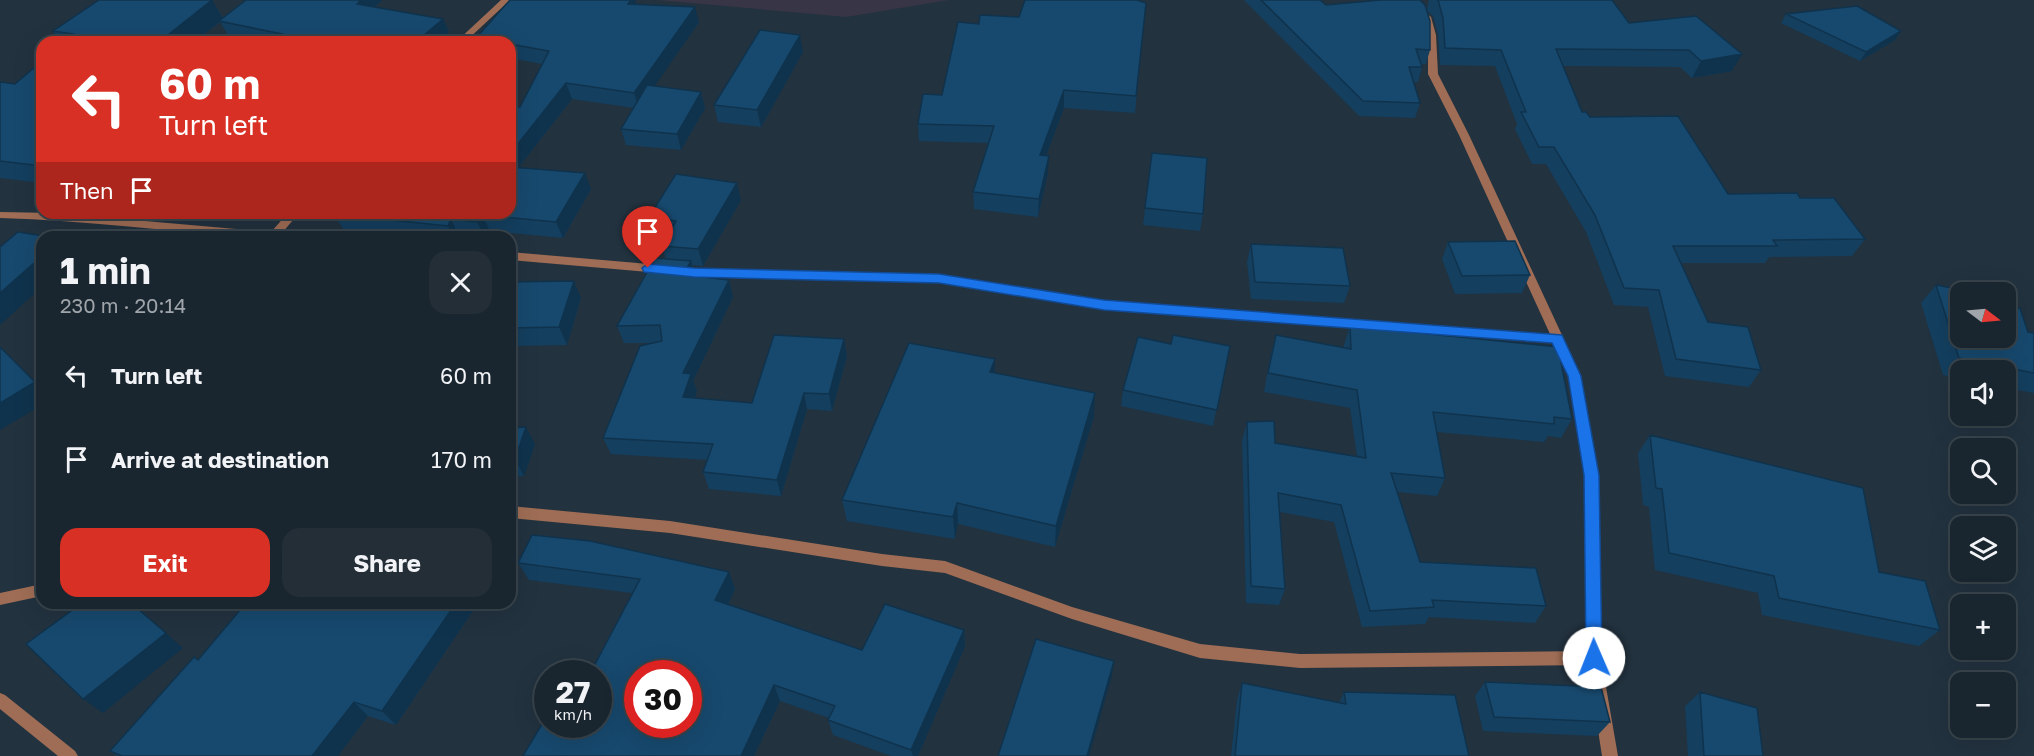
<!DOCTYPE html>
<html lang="en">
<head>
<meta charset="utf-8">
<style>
  body { margin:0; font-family:"Golos Text",sans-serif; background:#232e37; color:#f1f3f6; height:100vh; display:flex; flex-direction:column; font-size:22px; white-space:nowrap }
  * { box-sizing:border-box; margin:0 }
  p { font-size:20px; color:#9fa5aa }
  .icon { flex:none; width:33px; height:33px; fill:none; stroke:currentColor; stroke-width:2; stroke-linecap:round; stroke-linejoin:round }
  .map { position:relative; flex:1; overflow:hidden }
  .sheet { position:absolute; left:36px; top:231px; width:480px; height:378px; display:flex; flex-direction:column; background:#1a262f; border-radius:18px; box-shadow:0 6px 24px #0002,0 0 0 2px #38434b }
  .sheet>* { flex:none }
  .hud { position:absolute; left:36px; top:36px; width:480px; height:183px; border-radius:18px; box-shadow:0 6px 24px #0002,0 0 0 2px #38434b; background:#d93025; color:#fff; overflow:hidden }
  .needle { width:39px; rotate:106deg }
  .tools { position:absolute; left:1950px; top:282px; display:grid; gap:12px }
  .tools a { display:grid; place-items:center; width:66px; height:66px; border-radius:12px; background:#1a262f; box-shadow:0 6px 24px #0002,0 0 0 2px #38434b; font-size:30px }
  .speed { position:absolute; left:534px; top:660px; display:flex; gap:12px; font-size:30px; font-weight:700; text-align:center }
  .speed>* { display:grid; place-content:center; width:78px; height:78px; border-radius:50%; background:#1a262f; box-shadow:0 6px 24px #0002,0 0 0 2px #38434b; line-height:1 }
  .speed small { font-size:15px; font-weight:400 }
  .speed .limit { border:9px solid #d22; background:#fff; color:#111 }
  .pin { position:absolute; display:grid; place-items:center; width:51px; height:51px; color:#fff; margin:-62px -26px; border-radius:50% 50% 50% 0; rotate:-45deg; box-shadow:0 0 6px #0007 }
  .pin .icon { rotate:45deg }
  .me { position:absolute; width:66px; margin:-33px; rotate:359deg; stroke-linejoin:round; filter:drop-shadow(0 0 4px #0008) }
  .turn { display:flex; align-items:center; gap:21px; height:126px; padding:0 24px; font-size:27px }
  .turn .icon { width:78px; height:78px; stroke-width:2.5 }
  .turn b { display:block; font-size:42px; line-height:51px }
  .then { display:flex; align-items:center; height:57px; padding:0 24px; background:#0003; gap:12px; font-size:22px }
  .round { display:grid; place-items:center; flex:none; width:63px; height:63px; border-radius:18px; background:#232e37 }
  .overview { display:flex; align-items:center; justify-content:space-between; height:102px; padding:0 24px }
  h1 { font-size:36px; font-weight:700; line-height:45px }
  .primary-button { display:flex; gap:12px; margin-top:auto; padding:12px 24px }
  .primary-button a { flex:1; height:69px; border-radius:18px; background:#d93025; color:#fff; font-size:24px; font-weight:700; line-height:69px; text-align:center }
  .primary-button a+a { background:#232e37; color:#f1f3f6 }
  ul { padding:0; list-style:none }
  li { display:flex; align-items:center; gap:18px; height:84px; padding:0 24px }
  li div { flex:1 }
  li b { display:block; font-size:22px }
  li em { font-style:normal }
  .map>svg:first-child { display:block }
</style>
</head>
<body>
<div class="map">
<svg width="2034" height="756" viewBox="0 0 2034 756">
  <rect width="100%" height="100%" fill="#22323f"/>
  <path fill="#383546" d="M657,0H949L846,17Z"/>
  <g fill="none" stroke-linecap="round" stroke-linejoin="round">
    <path fill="#9f6d55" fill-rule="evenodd" d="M501,0H510L465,42H456Z
      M1402,0H1411L1431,17L1436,35L1438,74L1469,135L1581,376L1598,475L1601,658L1618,756H1602L1588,665L1300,668L1200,658L1072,619L945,573L882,566L670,533L510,518V506L670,521L882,554L945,561L1072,607L1200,644L1300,654L1587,651L1586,475L1569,376L1554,343L1104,309L939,282L695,276L510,260V252L695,268L939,274L1104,301L1550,334L1459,135L1428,74V35L1423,18Z
      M0,212L54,213L271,232L288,213H299L282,233L291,234L292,237C195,237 98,220 0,218Z
      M42,584V596L0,605V593Z
      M0,693L5,695L75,751L78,756H58L0,709Z"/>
  </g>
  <path fill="#143f5f" d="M212,0L223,18L246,0H382L375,7L443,19L449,32L438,42H261L228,35L220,22L194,42H61L53,31Z
    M1244,0H1320L1326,5L1427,9L1429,0H1612L1629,23L1696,16L1732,71L1692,78L1680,67L1563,66L1582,112L1590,117L1728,194L1800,198L1865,239L1852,256L1769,257L1765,263H1681L1708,322L1761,370L1749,387L1665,376L1648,307L1614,305L1586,232L1546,164H1532L1515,129L1517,124L1495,66L1440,65L1438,34L1433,16L1427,11L1430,50L1426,64H1421L1422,67L1418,82H1414L1420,103L1415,118L1359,116Z
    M1146,3L1135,113L1064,108L1046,156L1048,173L1038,217L974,209L973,192L988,143L919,141L918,124L942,95L979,24L1019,17Z
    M636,4L699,22L654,86L701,92L705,108L681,150L626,145L621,129L634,108L572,99L518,168L591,189L563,238L490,231L485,237L458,234L457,237H416L343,229L334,214L510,213L520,107L542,64L510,58V42H478L476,38Z
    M1786,14L1901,31L1895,40L1860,61L1781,23Z
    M803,52L761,127L718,122L714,105Z
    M42,61V183L0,178V82L15,84Z
    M1152,153L1203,214L1200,231L1143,225Z
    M741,200L703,266L692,265L696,276L729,280L733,297L693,381L697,391L694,398L752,403L844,339L847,356L832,411L807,409L781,496L709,489L703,472L708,460L611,454L603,438L654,343H624L617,326L666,259L662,246L667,236L654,234L649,217Z
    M171,213H252L247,218Z
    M1448,242L1530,275L1522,293L1455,294L1442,259Z
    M1251,244L1350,286L1344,303L1251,299L1247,262Z
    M510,282L581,298L567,345L510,346Z
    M1936,285L2028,332L2034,333V393L2006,388V370H1960V379L1943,375L1921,303Z
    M1350,326L1572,419L1561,438L1548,436L1544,442L1437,432L1445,478L1437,496L1398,492L1420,562L1546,606L1535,623L1429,617L1425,624L1362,627L1334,522L1280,512L1285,589L1279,605L1246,603L1242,441L1247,422L1275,443L1357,456L1350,408L1264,392L1271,353L1276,335L1344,347V345Z
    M1230,346L1213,426L1121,406L1123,390Z
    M995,359V373L1094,416L1055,547L958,524L955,539L847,521L842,500Z
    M510,428L535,444L524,476L510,477Z
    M1650,435L1879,572L1940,630L1919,646L1762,615L1758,593L1655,570L1649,507L1643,505L1638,453Z
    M518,563L729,572L735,589L728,605L862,650L964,630L965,646L918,756H891L833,735L828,720L829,718L780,701L754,756H523L593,668L632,593L529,580Z
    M246,603H478L396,725L368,716L338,756H117L110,751L198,660Z
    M1485,682L1610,722L1597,736L1483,731L1475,696Z
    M1242,683L1339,703L1344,692L1469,756H1231L1237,700Z
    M1700,692L1763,756H1688L1685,706Z"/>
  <path fill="#10334d" d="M212,0L223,19L194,42H159Z
    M361,0H382L364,17L357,4Z
    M631,0H635L638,11L628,4Z
    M695,7L699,22L639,109L634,93Z
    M443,19L449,32L438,42H416Z
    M1901,31L1895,40L1860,61L1866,52Z
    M800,35L803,52L761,127L757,110Z
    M1742,54L1732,71L1692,78L1701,61Z
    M566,83L572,99L510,178V154Z
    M1064,90V108L1040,172V155Z
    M701,92L705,108L681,150L677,134Z
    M1049,156L1048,173L1038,217L1039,199Z
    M585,173L591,189L563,238L556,222Z
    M737,183L741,200L703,266L698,249Z
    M244,213H252L247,218Z
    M482,215L490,231L485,237L477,222Z
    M451,219L458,234L457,237H453L448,226Z
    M42,256V287L0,325V293Z
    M691,261L696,278L683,275Z
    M729,280L733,297L693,381L697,391L689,414L683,397V373Z
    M574,281L581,298L567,345L559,327Z
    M844,339L847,356L832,411L829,394Z
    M995,359V382L990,372Z
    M35,382L42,389V405L0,430V403Z
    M804,393L807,409L781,496L777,480Z
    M1095,393L1094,416L1055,547L1056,526Z
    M526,427L535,444L524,476L515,459Z
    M957,503L958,524L955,539L953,517Z
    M729,572L735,589L722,617L715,600Z
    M131,603L183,648L103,713L83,699Z
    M456,603H478L396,725L382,711Z
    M964,630L965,646L918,756H913L911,750Z
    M1114,661L1112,676L1089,756H1087Z
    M774,685L780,701L754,756H741Z
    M354,702L368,716L338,756H312Z"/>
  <path fill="#17496e" stroke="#10334d" stroke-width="1.5" fill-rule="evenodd" d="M99,0H212L159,42H64L73,34L53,31Z
    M246,0H361L357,4L443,19L416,42H274L282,34L219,21Z
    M510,0H631L628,4L695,7L634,93L566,83L510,154V106L520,107L549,51L510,44V42H500L476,38Z
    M1025,0H1137L1146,3L1136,96L1064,90L1040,155L1049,156L1039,199L973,192L994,126L918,124L923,94L942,95L958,22L979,24L980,15L1019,17Z
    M1261,0H1320L1326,5L1381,0H1420L1425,5L1430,21V50L1416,49L1422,67H1409L1420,103L1363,101Z
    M1438,0H1612L1629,23L1696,16L1742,54L1701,61L1689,50L1556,49L1582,112H1586L1590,117L1678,116L1728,194L1797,193L1800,198H1834L1865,239L1773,240L1777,246H1673L1708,322L1748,327L1761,370L1676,359L1659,290L1624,288L1595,215L1554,147H1539L1521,112H1526L1501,50L1445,48L1443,18Z
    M1857,6L1901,31L1866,52L1786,14Z
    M760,30L800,35L757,110L714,105Z
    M42,61V166L0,161V82L15,84Z
    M647,85L701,92L677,134L621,129Z
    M1152,153L1207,158L1203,214L1145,208Z
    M510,167L585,173L556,222L482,215L477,222L451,219L448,226L334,214L510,213Z
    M676,174L737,183L698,249L662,246L676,221L649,217Z
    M18,232L51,237H42V256L0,293V247Z
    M1515,241L1530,275L1462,276L1448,242Z
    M1251,244L1343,248L1350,286L1255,282Z
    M655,258L691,261L683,275L729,280L683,373L691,374L683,397L752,403L774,335L844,339L829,394L804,393L777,480L703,472L713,444L603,438L640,346L662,341L660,325L617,326Z
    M574,281L559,327L510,328V282Z
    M1936,285L1974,292H1960V338H2006V306L2020,308L2028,332L2034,333V373L1959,358Z
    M1350,326L1558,347L1572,419L1554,417V424L1433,412L1445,478L1391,473L1420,562L1536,568L1546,606L1432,600L1434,607L1370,611L1341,505L1278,493L1285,589L1251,586L1247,422L1274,421L1275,443L1366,458L1357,390L1268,373L1276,335L1351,349Z
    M1173,335L1230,346L1217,410L1123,390L1138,337L1171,344Z
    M909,343L995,359L990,372L1095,393L1056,526L957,503L953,517L842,500Z
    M0,347L35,382L0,403Z
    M526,427L515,459L510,460V428Z
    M1650,435L1863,488L1879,572L1925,581L1940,630L1779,598L1774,576L1669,553L1662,489L1656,488Z
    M532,535L590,541L729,572L715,600L862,650L885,604L964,630L911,750L828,720L835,706L774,685L741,756H523L548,714V724H598V674H580L585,665L593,668L640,579L518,563ZM638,674H688V724H638Z
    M82,603H131L166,633L83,699L26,644Z
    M246,603H456L382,711L354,702L312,756H122L110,751L194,657L198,660Z
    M1036,639L1114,661L1087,756H998Z
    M1485,682L1601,687L1610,722L1494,717Z
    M1242,683L1346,704L1344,692L1455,695L1469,756H1235Z
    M1700,692L1757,708L1763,756H1704Z"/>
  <path fill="#1a73e8" stroke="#114b97" stroke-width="1.5" d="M648,264L694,268L939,274L1104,300L1562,335L1581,376L1599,475L1602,658L1600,663L1594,666L1588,663L1586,658L1584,475L1568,376L1552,343L1104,310L939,283L694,277L644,272L642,268Z"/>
</svg>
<div class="tools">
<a><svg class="needle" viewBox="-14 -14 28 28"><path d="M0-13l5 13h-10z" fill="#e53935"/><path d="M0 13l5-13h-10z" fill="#9fa5aa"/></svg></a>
<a><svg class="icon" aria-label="sound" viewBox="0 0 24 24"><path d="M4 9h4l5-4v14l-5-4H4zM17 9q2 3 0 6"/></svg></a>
<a><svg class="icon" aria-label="search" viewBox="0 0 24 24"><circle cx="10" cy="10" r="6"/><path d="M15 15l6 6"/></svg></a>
<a><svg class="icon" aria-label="layers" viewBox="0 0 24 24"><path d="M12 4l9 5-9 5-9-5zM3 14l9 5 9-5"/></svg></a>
<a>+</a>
<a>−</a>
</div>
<div class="speed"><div>27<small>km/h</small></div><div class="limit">30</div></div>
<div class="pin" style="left:648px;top:268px;background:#d93025"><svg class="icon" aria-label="arrive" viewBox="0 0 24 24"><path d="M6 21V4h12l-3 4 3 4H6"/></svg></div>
<svg class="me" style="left:1594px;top:658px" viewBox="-20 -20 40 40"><circle r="19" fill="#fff"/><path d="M0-13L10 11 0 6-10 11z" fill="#1a73e8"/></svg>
<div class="hud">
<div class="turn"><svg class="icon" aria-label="left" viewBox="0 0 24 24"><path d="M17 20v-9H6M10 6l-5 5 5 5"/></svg><div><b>60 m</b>Turn left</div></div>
<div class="then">Then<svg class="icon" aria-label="arrive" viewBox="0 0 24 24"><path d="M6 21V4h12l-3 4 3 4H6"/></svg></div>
</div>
<section class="sheet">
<div class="overview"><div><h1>1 min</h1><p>230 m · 20:14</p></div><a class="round"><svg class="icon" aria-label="close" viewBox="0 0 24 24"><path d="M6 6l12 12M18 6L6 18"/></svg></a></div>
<ul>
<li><svg class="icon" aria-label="left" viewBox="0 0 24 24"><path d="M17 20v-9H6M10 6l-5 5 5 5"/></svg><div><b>Turn left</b></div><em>60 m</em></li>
<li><svg class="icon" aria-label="arrive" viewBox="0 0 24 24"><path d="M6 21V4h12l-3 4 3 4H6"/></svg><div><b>Arrive at destination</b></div><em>170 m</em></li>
</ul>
<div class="primary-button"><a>Exit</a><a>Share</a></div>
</section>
</div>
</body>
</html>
